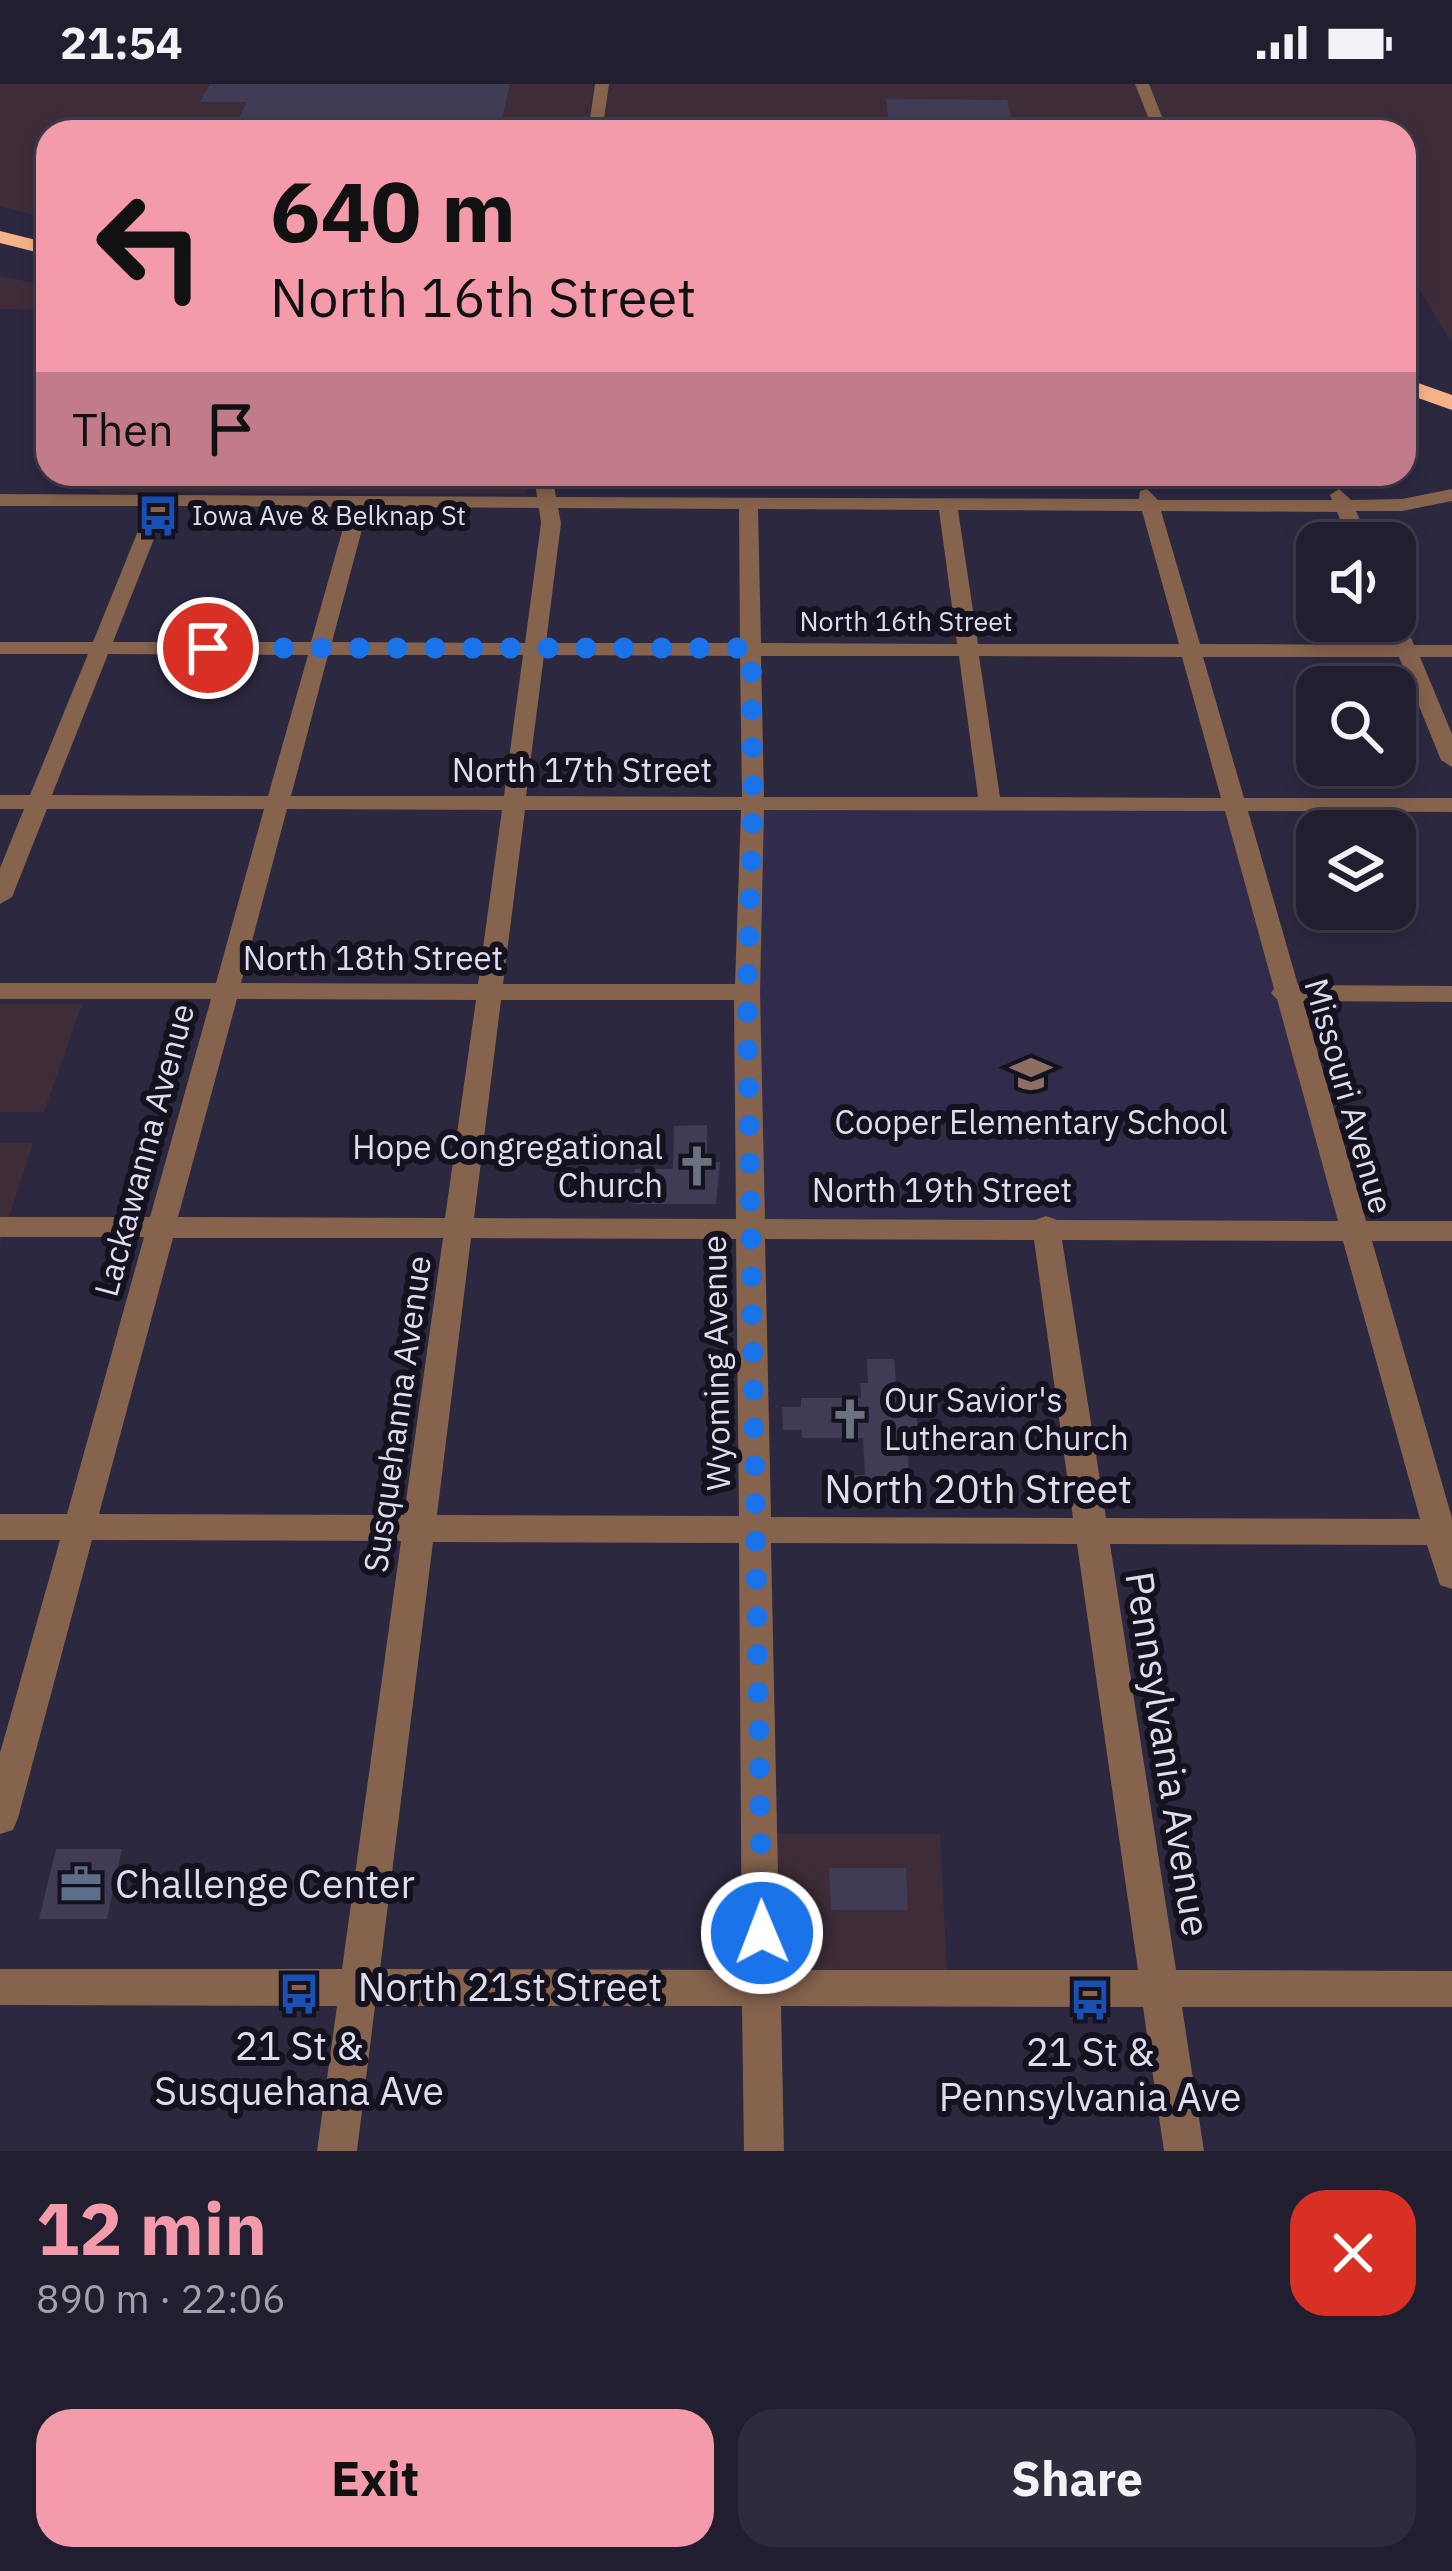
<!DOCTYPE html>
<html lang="en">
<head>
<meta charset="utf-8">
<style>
  body { margin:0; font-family:"IBM Plex Sans",sans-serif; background:#2d2b3c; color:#f1f3f6; height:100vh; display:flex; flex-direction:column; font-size:45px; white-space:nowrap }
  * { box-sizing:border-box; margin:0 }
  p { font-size:39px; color:#a2a2ab }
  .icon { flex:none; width:66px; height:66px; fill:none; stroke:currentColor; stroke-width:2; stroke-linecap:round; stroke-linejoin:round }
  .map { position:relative; height:2067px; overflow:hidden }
  .side { display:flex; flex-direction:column; background:#211e30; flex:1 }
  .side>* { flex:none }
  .top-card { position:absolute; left:36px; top:36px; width:1380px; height:366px; border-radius:36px; box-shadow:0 6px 18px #0003,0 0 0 3px #3e3c4c; background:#f39aab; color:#111; overflow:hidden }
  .controls { position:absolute; left:1296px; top:438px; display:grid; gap:24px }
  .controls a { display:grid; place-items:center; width:120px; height:120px; border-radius:24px; background:#211e30; box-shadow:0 6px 18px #0003,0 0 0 3px #3e3c4c; font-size:60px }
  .pin { position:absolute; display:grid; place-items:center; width:102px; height:102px; color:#fff; margin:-51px; border:6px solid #fff; border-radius:50%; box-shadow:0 3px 12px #0007 }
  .me { position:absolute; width:132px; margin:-66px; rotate:359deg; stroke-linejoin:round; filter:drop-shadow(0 0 9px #0008) }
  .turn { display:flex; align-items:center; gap:42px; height:252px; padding:0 36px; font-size:54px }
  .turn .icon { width:156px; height:156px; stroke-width:2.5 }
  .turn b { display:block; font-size:84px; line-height:102px }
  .then { display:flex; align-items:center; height:114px; padding:0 36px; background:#0003; gap:24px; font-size:45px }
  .round { display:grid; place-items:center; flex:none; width:126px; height:126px; border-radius:36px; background:#2d2b3c }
  .summary { display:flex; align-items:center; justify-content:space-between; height:204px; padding:0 36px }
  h1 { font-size:72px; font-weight:700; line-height:90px; color:#f39aab }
  .cta { display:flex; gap:24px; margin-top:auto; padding:24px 36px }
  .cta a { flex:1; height:138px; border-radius:36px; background:#f39aab; color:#111; font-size:48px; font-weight:700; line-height:138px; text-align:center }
  .cta a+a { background:#2d2b3c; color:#f1f3f6 }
  .status { display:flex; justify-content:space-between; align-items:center; height:84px; padding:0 60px; background:#211e30; direction:ltr }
  .status svg { height:33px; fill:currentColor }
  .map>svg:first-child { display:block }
</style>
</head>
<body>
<div class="status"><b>21:54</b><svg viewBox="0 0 49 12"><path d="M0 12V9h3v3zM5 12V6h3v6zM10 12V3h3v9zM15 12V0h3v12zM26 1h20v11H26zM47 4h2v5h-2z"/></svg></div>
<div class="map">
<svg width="1452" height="2067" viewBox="0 0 1452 2067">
  <rect width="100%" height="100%" fill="#2c2840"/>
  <path fill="#3e2d38" d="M0,0H594L587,48H48V135L0,122Z
    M608,0H1452V259L1414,197L1404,196V48H600Z
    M0,192L48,202V226L0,225Z
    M107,390H534L532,402L523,410L99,408Z
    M0,920H82L44,1028H0Z
    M0,1059H33L0,1160Z
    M773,1750H940L947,1887H809L780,1878Z"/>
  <path fill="#312c4b" d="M753,719L1232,721L1354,1146L750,1142Z"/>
  <path fill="#403c56" d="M210,0H510L499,48H402L407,34L239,33L247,18H200Z
    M886,15L1007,16L1015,46L890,48Z
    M707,1041V1078H720L716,1120H634L635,1085H673L674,1042Z
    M867,1275H894L896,1299H904L905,1314H915L919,1355H908L909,1414H855L853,1391H865L863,1354H802L801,1346H783L782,1323H801V1314H861L860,1299H868Z
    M56,1765H122L107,1835H39Z
    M829,1784H906L908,1826H831Z"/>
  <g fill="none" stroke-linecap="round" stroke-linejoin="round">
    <path fill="#85634d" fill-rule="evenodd" d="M595,0H609L602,48H588Z
      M1135,0H1149L1168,48H1154Z
      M534,390H552L556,413L1139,415L1140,407L1147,405L1158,416H1332L1330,411L1339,405L1351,416L1402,415L1452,405V417L1402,427H1356L1370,459H1350L1337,428L1161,427L1200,560L1393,561L1384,537H1395V531L1404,537L1414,561H1452V573H1420L1452,650V683L1441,676L1399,573H1203L1244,714H1452V728L1248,727L1298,901L1452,902V918L1303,917L1366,1137H1452V1157H1372L1452,1434V1505L1440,1501L1427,1461L1110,1460L1176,1886L1452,1887V1923H1182L1204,2067H1164L1143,1923L781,1922L784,2067H744L742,1922H375L357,2067H317L337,1922L0,1921V1885H342L401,1457L92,1456L18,1734L13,1746L0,1750V1669L60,1456H0V1430H67L144,1153H0V1133H150L211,915H0V899H216L264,725H47L12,813L0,820V784L24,725H0V711H30L88,570H0V558H93L148,422H0V410L537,413ZM167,422L349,423L311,558H113ZM368,423L539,424L541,439L525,559L332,558ZM558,424L739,425L740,559H546L561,439ZM758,425L939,426L957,560L761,559ZM958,426L1142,427L1179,560H978ZM108,570L308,571L268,712L52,711ZM328,571H523L504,712H291ZM544,571L740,572L742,713L526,712ZM761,572H959L978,713H764ZM979,572L1182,573L1221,714L1000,713ZM287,725L502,726L478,900L241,899ZM525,726H741L735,900H503ZM764,726L1225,727L1274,905L1271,909L1277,915L1338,1137L1057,1136L1046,1132L1035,1136L765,1135L760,908ZM237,915L476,916L445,1134L178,1133ZM501,916H734L736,1135L474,1134ZM173,1154H443L404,1431L99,1430ZM471,1154L736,1155L739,1432L437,1431ZM765,1155L1034,1156L1073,1434L771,1433ZM1062,1156L1343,1157L1420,1435L1106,1434ZM433,1458L739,1459L742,1886L380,1885ZM771,1459L1077,1460L1138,1886H780Z"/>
    <path fill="#f7b387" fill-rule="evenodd" d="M0,147L48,159V171L0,159Z
      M1404,294L1452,311V326L1404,309Z"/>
  </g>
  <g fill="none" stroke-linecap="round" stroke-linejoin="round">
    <path stroke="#1a73e8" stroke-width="21" stroke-dasharray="0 37.8" d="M208,564H751L753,719L747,908L762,1849"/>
  </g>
  <defs>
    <g id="bus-bare" transform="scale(3.24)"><path d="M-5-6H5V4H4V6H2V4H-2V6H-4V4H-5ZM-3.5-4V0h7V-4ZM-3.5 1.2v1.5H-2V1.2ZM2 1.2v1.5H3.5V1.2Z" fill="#1a4fb4" stroke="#14121e" stroke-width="2.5" paint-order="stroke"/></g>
    <g id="school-bare" transform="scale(3.24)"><path d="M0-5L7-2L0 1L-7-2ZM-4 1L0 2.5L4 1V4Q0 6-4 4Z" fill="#8d6e63" stroke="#14121e" stroke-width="2.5" paint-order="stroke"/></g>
    <g id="church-bare" transform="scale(3.24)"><path d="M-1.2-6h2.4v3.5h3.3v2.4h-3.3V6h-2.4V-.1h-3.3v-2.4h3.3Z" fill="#6b7280" stroke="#14121e" stroke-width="2.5" paint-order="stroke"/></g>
    <g id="office-bare" transform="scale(3.24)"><path d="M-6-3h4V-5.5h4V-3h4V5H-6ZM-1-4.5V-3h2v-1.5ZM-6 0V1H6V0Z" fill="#5c6f8a" stroke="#14121e" stroke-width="2.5" paint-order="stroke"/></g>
  </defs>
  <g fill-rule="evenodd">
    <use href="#bus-bare" x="158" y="432"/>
    <use href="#school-bare" x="1031" y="990"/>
    <use href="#church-bare" x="697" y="1082"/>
    <use href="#church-bare" x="850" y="1335"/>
    <use href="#office-bare" x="81" y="1800"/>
    <use href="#bus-bare" x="299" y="1910"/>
    <use href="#bus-bare" x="1090" y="1916"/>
  </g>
  <g text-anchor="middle" stroke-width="12" stroke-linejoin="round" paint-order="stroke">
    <g font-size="27" fill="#dedced" stroke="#14121e" text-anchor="start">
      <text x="192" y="441">Iowa Ave &amp; Belknap St</text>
    </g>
    <g font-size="27" fill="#dedced" stroke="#14121e">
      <text x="906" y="547">North 16th Street</text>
    </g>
    <g font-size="33" fill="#dedced" stroke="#14121e">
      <text x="582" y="698">North 17th Street</text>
      <text x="373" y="886">North 18th Street</text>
      <text transform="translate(1349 1012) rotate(74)" y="12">Missouri Avenue</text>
      <text transform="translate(144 1066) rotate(-75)" y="12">Lackawanna Avenue</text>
      <text x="942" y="1118">North 19th Street</text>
      <text transform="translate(716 1279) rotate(-91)" y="12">Wyoming Avenue</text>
      <text transform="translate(397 1330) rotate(-82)" y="12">Susquehanna Avenue</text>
    </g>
    <g font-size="33" fill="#dedced" stroke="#14121e">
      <text x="1031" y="1050">Cooper Elementary School</text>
      <text x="663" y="1075" text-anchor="end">Hope Congregational<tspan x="663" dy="38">Church</tspan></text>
      <text x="884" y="1328" text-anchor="start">Our Savior's<tspan x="884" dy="38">Lutheran Church</tspan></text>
    </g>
    <g font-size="39" fill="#dedced" stroke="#14121e">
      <text x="978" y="1419">North 20th Street</text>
      <text transform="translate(1168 1670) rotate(81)" y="14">Pennsylvania Avenue</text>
      <text x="510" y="1917">North 21st Street</text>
    </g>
    <g font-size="39" fill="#dedced" stroke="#14121e">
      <text x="115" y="1814" text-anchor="start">Challenge Center</text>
      <text x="299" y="1976">21 St &amp;<tspan x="299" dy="45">Susquehana Ave</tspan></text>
      <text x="1090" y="1982">21 St &amp;<tspan x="1090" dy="45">Pennsylvania Ave</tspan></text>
    </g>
  </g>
</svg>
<div class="controls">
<a><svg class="icon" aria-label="sound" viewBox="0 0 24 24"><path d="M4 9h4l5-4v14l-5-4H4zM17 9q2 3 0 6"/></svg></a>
<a><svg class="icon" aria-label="search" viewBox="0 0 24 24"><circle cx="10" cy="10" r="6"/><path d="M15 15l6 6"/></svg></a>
<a><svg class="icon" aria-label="layers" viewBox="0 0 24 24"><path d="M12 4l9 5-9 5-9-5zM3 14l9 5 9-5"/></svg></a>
</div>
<div class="pin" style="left:208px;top:564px;background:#d93025"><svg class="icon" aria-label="arrive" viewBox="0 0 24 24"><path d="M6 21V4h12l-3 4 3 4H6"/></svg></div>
<svg class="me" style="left:762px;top:1849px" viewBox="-20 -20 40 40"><circle r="17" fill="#1a73e8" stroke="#fff" stroke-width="3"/><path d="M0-11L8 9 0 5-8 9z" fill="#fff"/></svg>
<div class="top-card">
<div class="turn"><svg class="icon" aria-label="left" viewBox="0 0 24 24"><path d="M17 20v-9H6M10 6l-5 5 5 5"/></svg><div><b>640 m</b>North 16th Street</div></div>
<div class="then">Then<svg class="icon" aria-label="arrive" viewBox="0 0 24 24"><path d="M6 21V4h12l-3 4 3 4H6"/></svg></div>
</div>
</div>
<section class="side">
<div class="summary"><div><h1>12 min</h1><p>890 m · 22:06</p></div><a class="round" style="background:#d93025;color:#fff"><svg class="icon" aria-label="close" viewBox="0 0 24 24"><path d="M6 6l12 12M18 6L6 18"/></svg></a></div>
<div class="cta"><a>Exit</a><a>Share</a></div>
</section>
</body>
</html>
